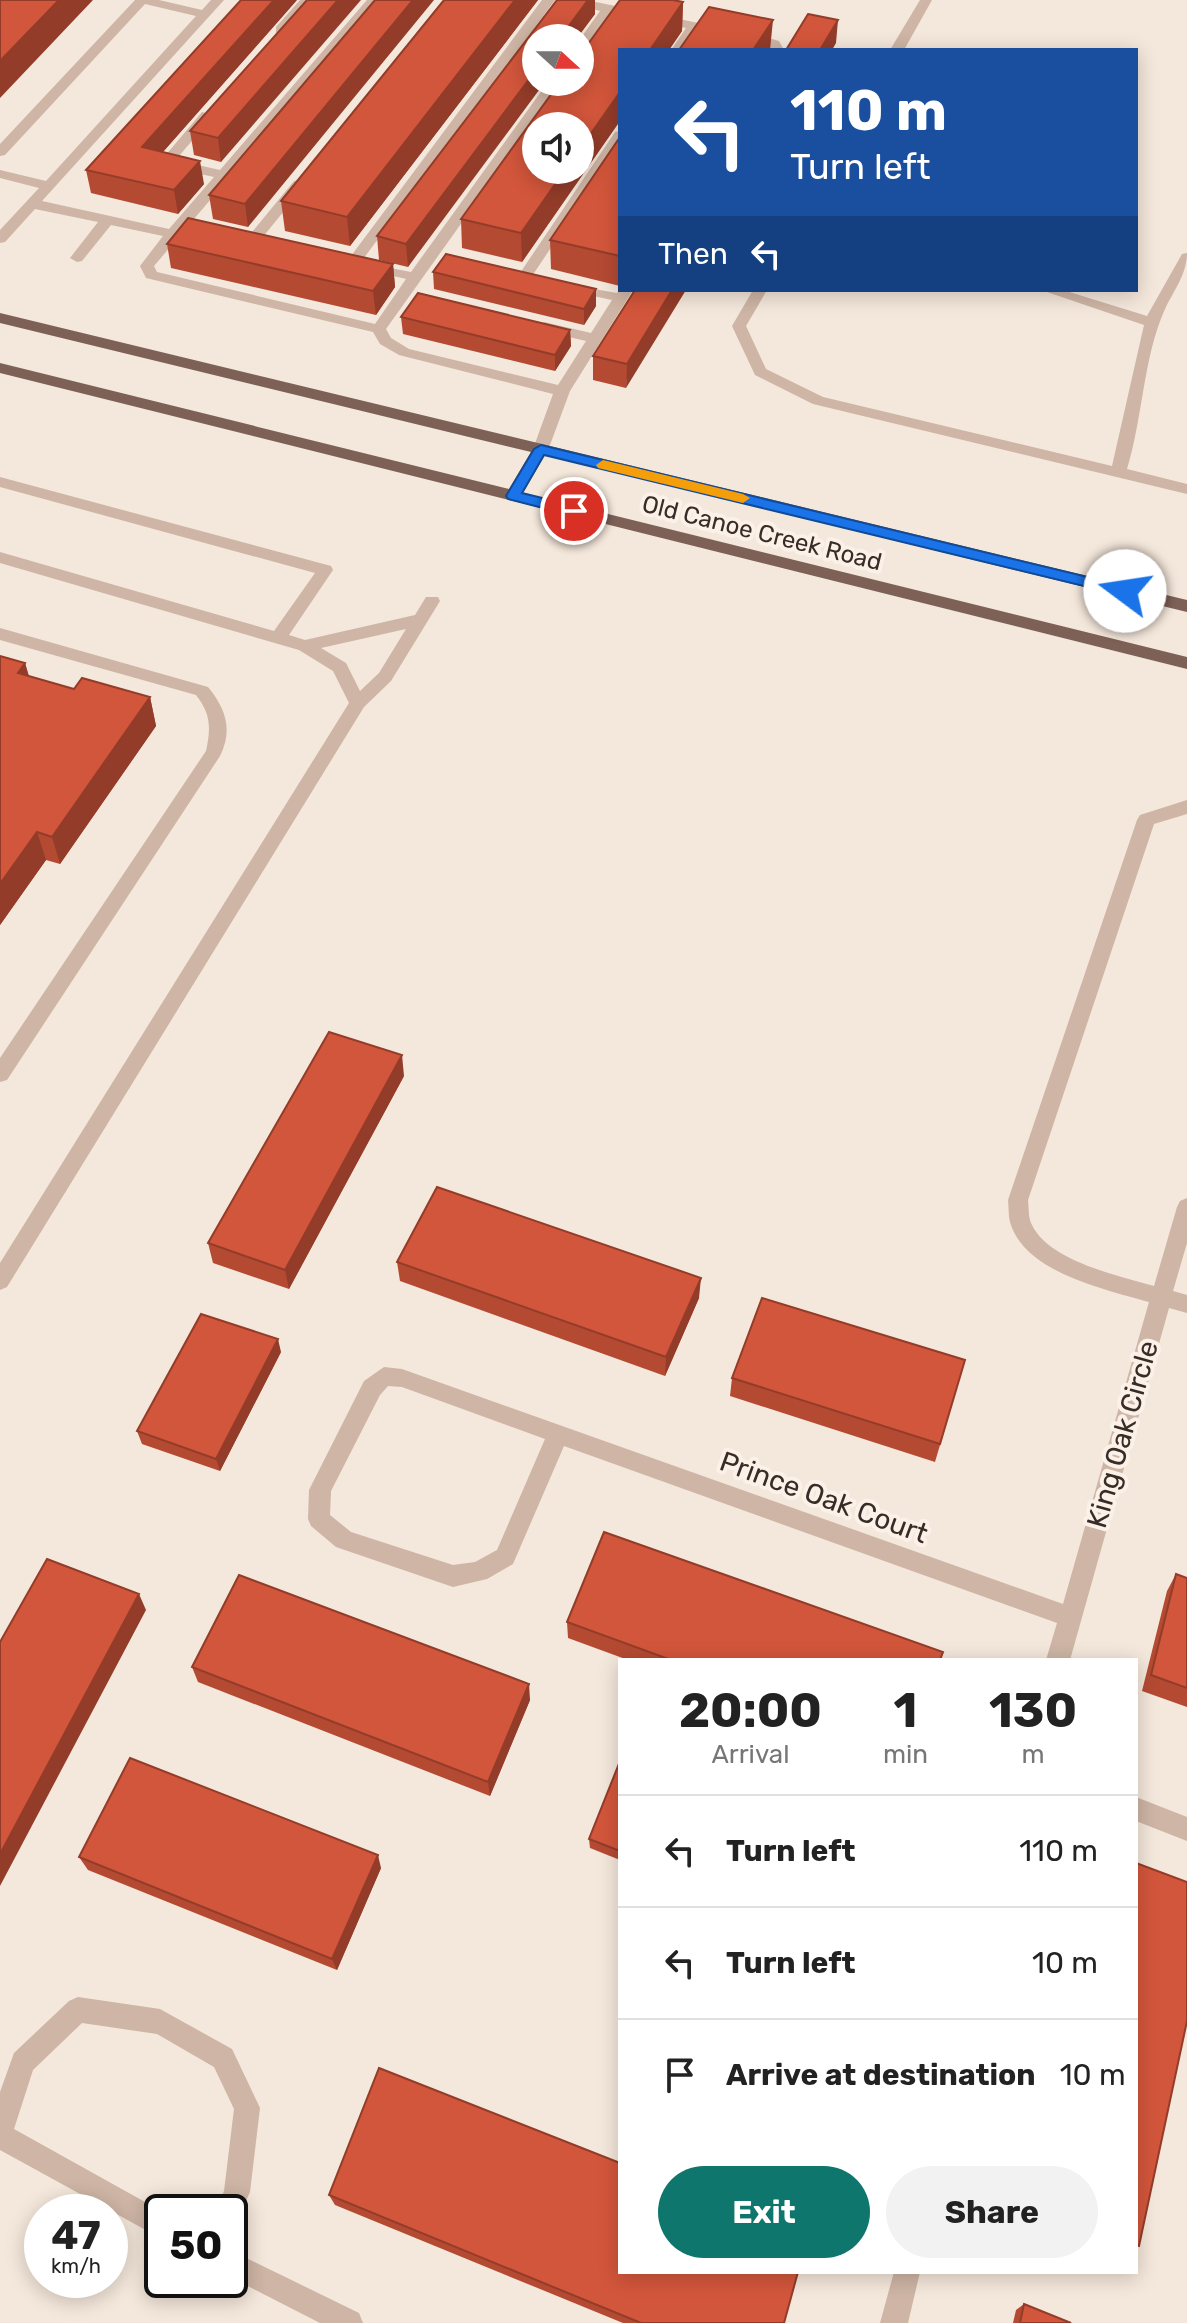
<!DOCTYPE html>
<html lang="en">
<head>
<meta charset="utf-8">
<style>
  body { margin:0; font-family:Rubik,sans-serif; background:#f2f2f2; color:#222; height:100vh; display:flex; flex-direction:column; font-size:30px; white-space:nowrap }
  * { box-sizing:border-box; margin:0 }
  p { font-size:26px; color:#767676 }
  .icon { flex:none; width:44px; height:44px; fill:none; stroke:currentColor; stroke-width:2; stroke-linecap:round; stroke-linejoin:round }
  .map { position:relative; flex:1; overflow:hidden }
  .side { position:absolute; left:618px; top:1658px; width:520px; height:616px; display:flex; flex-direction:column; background:#fff; border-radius:0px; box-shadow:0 4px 20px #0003 }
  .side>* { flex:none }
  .hud { position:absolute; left:618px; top:48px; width:520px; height:244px; border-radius:0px; box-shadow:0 4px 20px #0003; background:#1a4fa0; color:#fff; overflow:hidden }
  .needle { width:52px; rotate:111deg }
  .buttons { position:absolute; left:522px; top:24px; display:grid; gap:16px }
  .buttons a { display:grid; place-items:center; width:72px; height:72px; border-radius:50%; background:#fff; box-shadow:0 4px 20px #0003; font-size:40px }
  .speed { position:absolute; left:24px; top:2194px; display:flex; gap:16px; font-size:40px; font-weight:700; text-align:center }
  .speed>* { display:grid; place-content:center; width:104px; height:104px; border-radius:50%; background:#fff; box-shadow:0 4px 20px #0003; line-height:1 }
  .speed small { font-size:20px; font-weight:400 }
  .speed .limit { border:4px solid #111; border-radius:12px; background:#fff; color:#111 }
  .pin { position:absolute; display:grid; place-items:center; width:68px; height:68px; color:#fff; margin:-34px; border:4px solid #fff; border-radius:50%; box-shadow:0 2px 8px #0007 }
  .me { position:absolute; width:88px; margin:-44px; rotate:284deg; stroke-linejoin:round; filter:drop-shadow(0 0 6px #0008) }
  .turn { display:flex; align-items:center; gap:28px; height:168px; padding:0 40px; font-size:36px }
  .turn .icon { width:104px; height:104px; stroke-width:2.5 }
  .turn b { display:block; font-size:56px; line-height:68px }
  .then { display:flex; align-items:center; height:76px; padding:0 40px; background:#0003; gap:16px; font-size:30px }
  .eta { display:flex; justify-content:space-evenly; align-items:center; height:136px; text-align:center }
  .eta b { font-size:48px; font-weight:700; line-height:56px }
  .primary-button { display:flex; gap:16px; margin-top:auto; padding:16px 40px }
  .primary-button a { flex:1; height:92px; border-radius:48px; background:#0f766e; color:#fff; font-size:32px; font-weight:700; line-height:92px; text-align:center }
  .primary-button a+a { background:#f2f2f2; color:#222 }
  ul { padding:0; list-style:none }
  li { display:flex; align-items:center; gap:24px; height:112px; padding:0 40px; border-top:2px solid #e0e0e0 }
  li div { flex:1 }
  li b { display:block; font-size:30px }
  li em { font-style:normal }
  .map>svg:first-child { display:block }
</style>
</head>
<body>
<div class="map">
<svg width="1187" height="2323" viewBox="0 0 1187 2323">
  <rect width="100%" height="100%" fill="#f4e7db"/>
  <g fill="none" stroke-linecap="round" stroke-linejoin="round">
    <path fill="#ceb5a5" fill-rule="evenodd" d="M135,0H159L202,10L211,0H224L42,201L169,229L214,177L174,168L165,156L202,112L214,115L179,156L184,162L220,170L367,0H380L154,266L157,272L375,324L406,279L364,269V263L411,272L548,82H562L386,329L391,338L409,349L558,385L586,341L539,330L537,327L544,322L591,333L612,300L565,290V284L617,293L620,288L633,290L570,391L547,453H535L533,449L553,394L399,355L380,344L373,332L146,278L140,266L163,236L111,225L82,261L77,262L70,258L98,222L35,209L5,242L0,243V230L39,188L0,178V170L46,181L196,16L145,4L5,155L0,156V144Z
      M300,0H313L286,33H276V27Z
      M542,0H555L358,266H348V260Z
      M561,0H586L762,36L779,41L784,50H770L759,43L697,31L685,50H671L686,28L611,13L585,51L580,52V39L600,11Z
      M920,0H932L904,50H890Z
      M620,131V145L532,276L530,279H520L518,276L615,132Z
      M299,180L306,184L262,238L277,241V247L248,243V237L294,181Z
      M1187,253C1187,274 1174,290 1165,309C1143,358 1143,417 1127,469L1187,484V494L813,404L755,375L732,326L753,290H767L746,326L766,369L823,397L1112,466L1144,325L1041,290H1063L1147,316L1182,254Z
      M0,477L331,566L333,570L289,635L305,640L415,615L426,597H438L440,601L391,681L364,707L7,1287L0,1290V1263L349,703L333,671L299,650L0,563V552L274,631L315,573L0,487ZM406,629L379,673L360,691L346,663L321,648Z
      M0,628L208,687C226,709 233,730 220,756L7,1080L0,1082V1058L206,751C211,728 211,714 196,695L0,640Z
      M1187,800V814L1154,824L1028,1200C1029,1208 1028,1218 1032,1225C1049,1261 1119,1276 1154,1286L1177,1207L1180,1201L1187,1198V1243L1173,1291L1187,1295V1313L1169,1308L1070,1660H1046L1057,1623L564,1446L513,1564L487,1579L453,1587L336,1547L311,1526L308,1519L309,1490L364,1381L384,1367L402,1369L1063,1604L1149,1302C1107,1290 1027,1273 1011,1225C1008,1217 1009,1208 1008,1200L1137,820L1140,815ZM388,1386L402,1387L545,1439L497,1550L475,1562L453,1565L351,1532L330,1515L331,1491L380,1395Z
      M1136,1797L1187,1817V1841L1136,1821Z
      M78,1997L160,2009L232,2049L260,2108L250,2192L237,2221L230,2224V2212H215L224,2191L234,2109L214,2067L157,2034L82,2023L33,2070L14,2129L163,2212L162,2239L0,2150V2092L14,2053L69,2001Z
      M230,2250L359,2313L363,2323H320L230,2277Z
      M894,2272H920L908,2323H880Z"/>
    <path fill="#7d6157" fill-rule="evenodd" d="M0,313L1187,600V612L545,455L523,493L1187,657V669L0,373V363L509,489L531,452L0,323Z"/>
  </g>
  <path fill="#b54a33" d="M297,0L163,152L204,184L178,214L91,193L86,170Z
    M307,0L221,162L194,155L190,131Z
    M375,0L248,227L213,219L209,195Z
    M444,0H538L350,246L285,231L281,201Z
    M557,0H595V14L577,38H536L408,267L379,260L377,236Z
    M683,2L682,31L522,262L462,248L461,219Z
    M620,137V286L551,269L550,240Z
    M167,244L393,264L395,287L376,315L171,268Z
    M433,272L596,289V306L584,325L434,289Z
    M635,290L626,388L593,380V356Z
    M401,317L570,330L571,346L555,371L403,334Z
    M25,663L29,676L74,689L150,697L156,726L60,864L46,860L0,925Z
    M404,1076L289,1289L213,1263L208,1243Z
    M397,1262L699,1298L665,1376L400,1281Z
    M281,1352L220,1471L142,1444L137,1431Z
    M965,1360L935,1462L730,1396L732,1378Z
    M1176,1574L1187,1578V1707L1142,1691L1167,1591Z
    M567,1622L940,1660H628L568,1638Z
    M192,1667L530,1700L490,1796L198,1682Z
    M620,1761V1860L590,1848L589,1839Z
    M79,1857L381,1868L337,1970L88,1870Z
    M329,2195L784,2323H623L335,2205Z
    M1024,2304L1071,2323H1013L1016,2310Z"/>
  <path fill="#933c29" d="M59,0H93L0,98V61Z
    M274,0H297L146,171L142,147Z
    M338,0H361L221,162L218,138Z
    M413,0H434L248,227L245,204Z
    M515,0H538L350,246L347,217Z
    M588,0H595V14L577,38H560Z
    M683,2L682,31L669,50H650Z
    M773,20L770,50H753Z
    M838,20L836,43L832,50H820Z
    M536,70V82H545L408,267L406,244Z
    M620,92V121L522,262L521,233L565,170H580V149Z
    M200,161L204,184L178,214L174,190Z
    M393,264L395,287L376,315L373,291Z
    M596,289V306L584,325V309Z
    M672,290H686L626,388L627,364Z
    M570,330L571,346L555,371V355Z
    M25,663L33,692L18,673Z
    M150,697L156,726L60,864L52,837Z
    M37,832L46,860L0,925V884Z
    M402,1055L404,1076L289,1289L285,1270Z
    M701,1278L699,1298L665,1376L666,1357Z
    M278,1339L281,1352L220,1471L216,1459Z
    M139,1594L146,1610L0,1886V1854Z
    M529,1684L530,1700L490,1796L488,1782Z
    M378,1855L381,1868L337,1970L332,1959Z"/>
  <path fill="#d2563b" stroke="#933c29" stroke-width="2" d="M0,0H59L0,61Z
    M241,0H274L142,147L200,161L174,190L86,170Z
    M307,0H338L218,138L190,131Z
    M375,0H413L245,204L209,195Z
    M444,0H515L347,217L281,201Z
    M557,0H588L560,38H536V70L406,244L377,236Z
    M620,0H673L683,2L650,50H620V92L580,149V126H536V170H565L521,233L461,219L560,82H580V55Z
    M709,7L773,20L753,50H679Z
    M808,14L838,20L820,50H786Z
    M620,137V256L550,240Z
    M188,218L393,264L373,291L167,244Z
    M446,254L596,289L584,309L433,272Z
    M635,290H672L627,364L593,356Z
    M418,293L570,330L555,355L401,317Z
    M0,656L25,663L18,673L74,689L82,678L150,697L52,837L37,832L0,884Z
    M329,1032L402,1055L285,1270L208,1243Z
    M437,1187L701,1278L666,1357L397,1262Z
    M762,1298L965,1360L940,1444L732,1378Z
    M201,1314L278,1339L216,1459L137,1431Z
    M604,1532L943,1652L940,1660H671L567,1622Z
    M47,1559L139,1594L0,1854V1642Z
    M1176,1574L1187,1578V1688L1151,1675Z
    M239,1575L529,1684L488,1782L192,1667Z
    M130,1758L378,1855L332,1959L79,1857Z
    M620,1761V1851L589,1839Z
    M1136,1863L1187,1882V2021L1139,2246L1136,2245Z
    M379,2068L620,2163V2272H798L784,2323H641L329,2195Z
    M1024,2304L1071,2323H1020Z"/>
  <path fill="#1a73e8" stroke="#114b97" stroke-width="2" d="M541,445L1125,586L1133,591L1125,596L544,455L522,493L579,507V514L574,516L508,499L506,496L534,449Z"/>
  <path fill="#f59e0b" d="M603,460L743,494L750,498L743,503L598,468L596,465Z"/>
  <g text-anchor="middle" stroke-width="8" stroke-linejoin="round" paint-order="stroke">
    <g font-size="24" fill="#392c27" stroke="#fbf1e8">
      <text transform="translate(762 533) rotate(14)" y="8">Old Canoe Creek Road</text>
    </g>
    <g font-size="28" fill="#392c27" stroke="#fbf1e8">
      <text transform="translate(1122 1434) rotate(-74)" y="10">King Oak Circle</text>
      <text transform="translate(824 1497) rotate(20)" y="10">Prince Oak Court</text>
    </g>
  </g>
</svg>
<div class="buttons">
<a><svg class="needle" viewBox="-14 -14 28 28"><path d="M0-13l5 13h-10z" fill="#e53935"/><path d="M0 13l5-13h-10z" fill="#767676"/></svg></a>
<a><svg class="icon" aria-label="sound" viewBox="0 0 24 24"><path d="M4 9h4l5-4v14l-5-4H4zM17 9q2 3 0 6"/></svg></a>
</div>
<div class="speed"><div>47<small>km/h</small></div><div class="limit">50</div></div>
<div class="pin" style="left:574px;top:511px;background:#d93025"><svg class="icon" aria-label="arrive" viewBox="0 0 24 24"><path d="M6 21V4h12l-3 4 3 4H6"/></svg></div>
<svg class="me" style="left:1125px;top:591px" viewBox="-20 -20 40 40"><circle r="19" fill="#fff"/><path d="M0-13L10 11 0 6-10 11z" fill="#1a73e8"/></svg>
<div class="hud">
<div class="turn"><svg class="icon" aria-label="left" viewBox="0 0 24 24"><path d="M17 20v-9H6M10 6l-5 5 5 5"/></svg><div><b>110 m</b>Turn left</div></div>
<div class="then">Then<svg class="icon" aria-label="left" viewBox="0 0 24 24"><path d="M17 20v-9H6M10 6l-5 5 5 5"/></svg></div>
</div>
<section class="side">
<div class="eta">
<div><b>20:00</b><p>Arrival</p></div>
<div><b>1</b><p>min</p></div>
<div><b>130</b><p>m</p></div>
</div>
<ul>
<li><svg class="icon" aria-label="left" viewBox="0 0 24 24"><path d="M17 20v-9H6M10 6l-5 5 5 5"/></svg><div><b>Turn left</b></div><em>110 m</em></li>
<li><svg class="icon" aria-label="left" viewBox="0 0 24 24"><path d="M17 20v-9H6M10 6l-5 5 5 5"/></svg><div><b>Turn left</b></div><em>10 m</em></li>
<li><svg class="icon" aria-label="arrive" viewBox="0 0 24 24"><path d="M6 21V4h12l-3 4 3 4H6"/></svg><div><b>Arrive at destination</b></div><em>10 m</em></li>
</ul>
<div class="primary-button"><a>Exit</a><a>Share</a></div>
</section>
</div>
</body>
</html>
